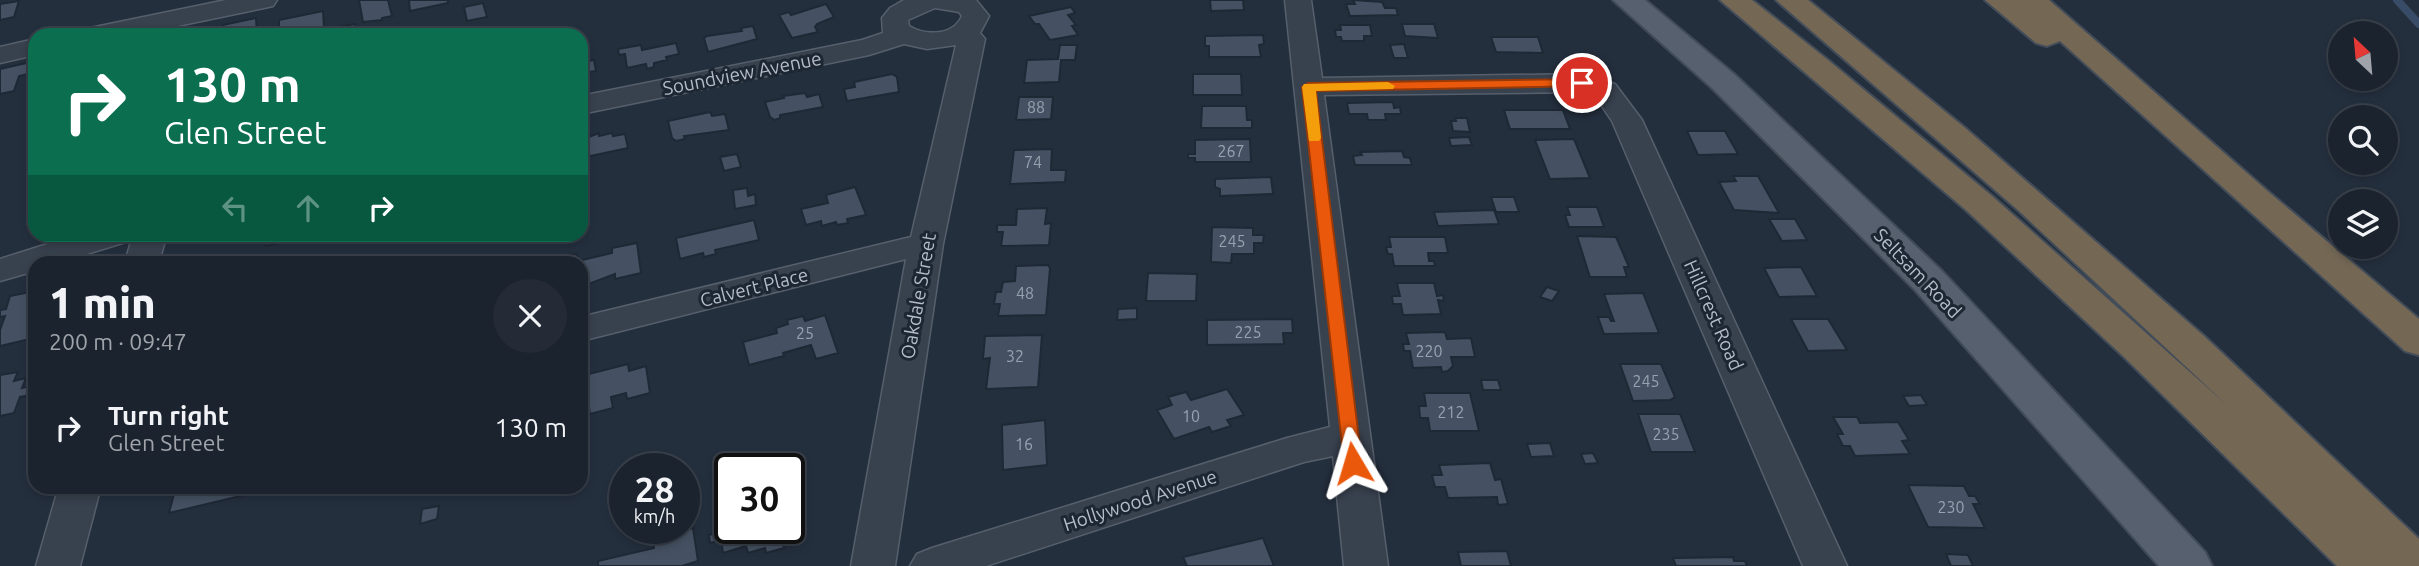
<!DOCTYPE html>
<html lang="en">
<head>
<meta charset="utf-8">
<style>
  body { margin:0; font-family:Ubuntu,sans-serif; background:#242b36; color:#f1f3f6; height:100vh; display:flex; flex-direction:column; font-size:26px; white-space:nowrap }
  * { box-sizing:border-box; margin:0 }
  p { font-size:23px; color:#a0a4aa }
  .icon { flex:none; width:38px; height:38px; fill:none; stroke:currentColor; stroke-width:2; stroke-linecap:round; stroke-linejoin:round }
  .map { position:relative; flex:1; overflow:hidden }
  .panel { position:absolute; left:28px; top:256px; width:560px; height:238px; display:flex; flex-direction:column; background:#1b232e; border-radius:21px; box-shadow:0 4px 10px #0003,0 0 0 2px #39404a }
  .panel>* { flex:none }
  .guide { position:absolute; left:28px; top:28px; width:560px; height:214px; border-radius:21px; box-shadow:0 4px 10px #0003,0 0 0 2px #39404a; background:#0b6e4f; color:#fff; overflow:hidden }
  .needle { width:46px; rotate:334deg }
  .controls { position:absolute; left:2328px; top:21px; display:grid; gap:14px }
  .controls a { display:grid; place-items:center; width:70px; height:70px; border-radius:50%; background:#1b232e; box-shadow:0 4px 10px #0003,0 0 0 2px #39404a; font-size:35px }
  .speed { position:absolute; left:609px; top:453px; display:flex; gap:14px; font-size:35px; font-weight:700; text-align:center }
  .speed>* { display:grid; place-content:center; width:91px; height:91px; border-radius:50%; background:#1b232e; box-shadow:0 4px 10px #0003,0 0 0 2px #39404a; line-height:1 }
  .speed small { font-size:18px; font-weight:400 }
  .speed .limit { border:4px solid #111; border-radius:10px; background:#fff; color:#111 }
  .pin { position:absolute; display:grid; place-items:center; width:60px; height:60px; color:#fff; margin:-30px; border:4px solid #fff; border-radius:50%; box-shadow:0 2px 7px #0007 }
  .me { position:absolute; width:77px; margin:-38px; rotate:353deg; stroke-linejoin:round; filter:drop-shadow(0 0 5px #0008) }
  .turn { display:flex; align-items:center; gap:24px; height:147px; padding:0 21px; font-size:32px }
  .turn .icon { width:91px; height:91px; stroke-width:2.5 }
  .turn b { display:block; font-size:49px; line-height:60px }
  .lanes { display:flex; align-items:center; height:66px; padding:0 21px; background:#0003; justify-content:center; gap:35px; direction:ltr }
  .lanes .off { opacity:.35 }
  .round { display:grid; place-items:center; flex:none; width:74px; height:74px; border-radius:37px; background:#242b36 }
  .summary { display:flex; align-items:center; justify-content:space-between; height:119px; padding:0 21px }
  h1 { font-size:42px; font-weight:800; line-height:52px }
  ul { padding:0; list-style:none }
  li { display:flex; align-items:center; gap:21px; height:105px; padding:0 21px }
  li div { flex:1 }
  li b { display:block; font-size:26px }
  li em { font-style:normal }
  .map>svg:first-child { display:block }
</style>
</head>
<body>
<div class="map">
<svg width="2419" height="566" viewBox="0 0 2419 566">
  <rect width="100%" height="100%" fill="#242f3e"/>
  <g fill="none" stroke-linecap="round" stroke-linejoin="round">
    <path stroke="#394c67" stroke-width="8" d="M2397,0L2419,24"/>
  </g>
  <path fill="#455162" stroke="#1f2835" stroke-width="2" d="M359,0H388L392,16L382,18V20L363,22Z
    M409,0H448V3L410,11Z
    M1210,0H1243L1244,10L1211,11Z
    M1353,0L1382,2L1385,8H1396L1398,15L1350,16L1346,4H1355Z
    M19,1L14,17L0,20V4Z
    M483,3L487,17L467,21L464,7Z
    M826,4L834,17L817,24L815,27L818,32L792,38L779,15L789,12L791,15Z
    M1071,7L1075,13L1068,15L1076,25L1072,26L1078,35L1050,40L1039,24H1035L1029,16Z
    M323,11L324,27L306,34L279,35V20Z
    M256,18L257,35H223V25Z
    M355,24L356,35H340L339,27Z
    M1402,24H1434L1438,38L1405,36Z
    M1340,25H1370L1372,36H1364V41H1342L1341,37H1336L1335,30H1341Z
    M753,26L757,39L708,52L704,38L707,36L742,31L741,28Z
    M1263,35L1264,44L1259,45L1261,57H1209V46H1205V36Z
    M1491,37H1538L1543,53L1496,52Z
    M676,43L679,54L666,57L667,60L654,63V67L647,69L646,64L627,68L625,54L619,55L618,49L641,45L642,50Z
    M1404,44L1408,58H1394L1390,45Z
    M1060,45H1077L1075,60H1061L1059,82L1024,83L1027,60L1058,59Z
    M594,60L596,71L583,73L581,77V62Z
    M31,62L28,74L19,76L14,91L0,94V69Z
    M892,74L897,77L899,92L847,101L844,89L855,87L854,82Z
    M1193,74H1241L1242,95H1193Z
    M805,93L807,97L819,94L823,107L780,115V118L775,120L770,117L765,102L784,98L783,96Z
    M1019,97H1053L1051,119L1016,120Z
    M1393,102L1394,108L1400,107L1401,114H1385L1386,120H1368L1367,114H1349L1347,103Z
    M1202,106H1246L1247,120H1252V128H1201Z
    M1504,110H1563L1570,129H1510Z
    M710,112L712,116L725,114L729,130L684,136L685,139L676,141L672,138L668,121Z
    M1455,118H1467L1470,132L1453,131L1451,121H1456Z
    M1687,131H1725L1738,154L1698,155Z
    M599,133V136L612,133L613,136L625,134L628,148L581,158V140Z
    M1469,137L1472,145L1451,146L1449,138Z
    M1250,139L1251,162H1195V158H1188V154H1195V140Z
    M1574,139L1590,178L1550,179L1535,140Z
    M1052,149L1051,170H1066L1065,182L1010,184L1014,150Z
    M1402,151L1404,157L1410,158L1412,165H1355L1353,156L1362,155L1360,152Z
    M737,154L741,167L724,171L720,157Z
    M1733,176H1758L1779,213L1734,210L1719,182L1736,181Z
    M1271,177L1273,194L1220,196V189L1215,187V179Z
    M855,187L866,215L847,219L848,223L837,225L836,222L822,226L821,221L806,225L801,209L828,203L826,195Z
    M747,188L748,196L755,194L756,205L735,209L733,190Z
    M1491,197H1514L1519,212H1496Z
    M1567,207H1597L1604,227H1569L1565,215H1570Z
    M1047,208L1045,224L1051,223L1049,245L1001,246L1003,232H997V225H1016L1017,209Z
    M1494,210L1499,224L1438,226L1434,212Z
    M1769,219H1795L1807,240L1782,241Z
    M754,220L759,240L715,250L716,254L704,257L703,253L680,259L676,238Z
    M1212,227L1253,228V235H1264L1263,243H1254V254H1232L1231,263L1211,262Z
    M268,234H318L266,246Z
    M1577,236L1616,237L1629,267H1624L1627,277H1590Z
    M1389,237H1445L1448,253H1428L1429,261H1434L1435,266H1394L1392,254H1388L1386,247H1391Z
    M637,243L641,273L615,279V274L586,285L585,281L581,282V262H565L564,257L577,254L578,261L612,253V248Z
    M1048,265L1050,268L1046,315L998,316L1000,304H994L996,292H1001L1003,282L1015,281L1016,266Z
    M1801,267L1817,296L1779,297L1764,268Z
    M1148,273L1197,274L1196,301H1146Z
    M1397,283H1434L1437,296L1443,295L1444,301L1438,300L1441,314L1403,315L1401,304H1393L1392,296H1400Z
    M1547,287L1559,291L1552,301L1540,297Z
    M35,291V330L30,339L0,346V330L5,316L0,317V310L6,309L10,296Z
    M1643,293L1659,333L1604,334L1598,317H1609L1611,321H1614L1604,294Z
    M1137,308V319L1117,320L1118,309Z
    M825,315L838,353L816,359L811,345L783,353L784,356L749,365L743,342L777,333L776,328L788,324L787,320L803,316L805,321Z
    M1292,319L1293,333H1283L1284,344L1207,345V320Z
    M1791,319H1828L1847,350L1808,351Z
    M1445,332L1447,339L1471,338L1475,357H1451L1453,366L1448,371L1442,372L1441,367L1413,368L1410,351H1404L1403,344H1409L1406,333Z
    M1042,335L1038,387L986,389L990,358L983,359L985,336Z
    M628,364L629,371L646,366L650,393L627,399L626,393L611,397L613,408L590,414L589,408L581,406V376Z
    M1620,364H1661L1675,397L1670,400L1633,401Z
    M18,372L14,381L26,378L22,388L30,386L26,396L20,397L14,413L0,416V375Z
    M1481,380H1498L1501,390H1483Z
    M1227,389L1244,415L1227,420L1231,426L1212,432L1209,427L1174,439L1157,410L1172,405L1168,397L1186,392L1191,400Z
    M1424,393H1470L1479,431H1430L1428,418H1420L1419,406H1426Z
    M1921,395L1927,405L1909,406L1903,396Z
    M1638,414H1680L1695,452H1651Z
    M1833,417H1857L1860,423L1898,422L1909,440L1902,441L1910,454L1855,456L1850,446H1843L1837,434H1843Z
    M1045,420L1047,465L1003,470L1002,425Z
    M1550,443L1554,456L1531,457L1527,444Z
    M1593,453L1598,463L1585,464L1581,454Z
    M1490,463L1495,480L1501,479L1508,504L1498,505L1497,497L1448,498L1445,487H1435L1432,475H1442L1439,465Z
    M1908,485L1964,486L1969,496H1975L1980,504H1973L1985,528L1928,527Z
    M176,486H255L253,493L169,513Z
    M798,500L806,535L782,542L784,548L766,553L765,548L748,553L746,546L723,553L721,540L710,543L709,535L719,532L716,515L730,511V528H789V503Z
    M439,506L437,519L420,524L422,509Z
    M693,528L698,561L682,566H598V561L654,548L653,539Z
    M1263,538L1274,566H1187L1183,557Z
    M1507,551L1511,566H1461L1458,552Z
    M1946,554L1968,555L1973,566H1951Z
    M1733,557L1734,561H1745L1747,566H1676L1673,558Z"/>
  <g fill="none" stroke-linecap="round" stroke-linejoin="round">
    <g stroke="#565f6c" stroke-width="3">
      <path id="minor" d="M226,0H277L273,6L264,8L134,35H81L85,29L95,27Z
        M904,0H976L989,16L980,33L985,39L943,244L895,566H851L906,259L581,341V317L911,237L956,45L927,49L904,44L869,55L581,114V96L862,40L883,33L882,18L890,8ZM935,8L959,12L962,16C953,36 926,36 909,26L908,20Z
        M1285,0H1311L1322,78L1582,74L1615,84L1642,120L1847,566H1803L1612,121L1595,96L1580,92L1324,95L1388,566H1344L1333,456L1304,462L986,566H910L917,554L932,548L1287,438L1330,427Z
        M35,39V55L0,63V47Z
        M79,234H167L159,262H125L133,235L129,241L61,262H35V271L0,281V259Z
        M59,486H101L80,566H36Z"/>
    </g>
    <g stroke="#414a57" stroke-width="4">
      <path id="major" d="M1613,0H1645L1734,74L1942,271L2205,552L2212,566H2159L1914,289L1712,88Z"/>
    </g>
    <g stroke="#434c59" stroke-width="4">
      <path id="highway" d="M1720,0H1752L1828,60L1992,196L2227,405L2019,211L1776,0H1808L1964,127L2204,336L2419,539V566H2337L2123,356L1967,211Z
        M1985,0H2049L2271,194L2419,319V355L2405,351L2060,41L2047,46L2036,43Z"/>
    </g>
    <use href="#minor" fill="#38414e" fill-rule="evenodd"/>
    <use href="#major" fill="#56606e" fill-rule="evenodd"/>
    <use href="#highway" fill="#746855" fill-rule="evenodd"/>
  </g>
  <path fill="#ea580c" stroke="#983908" stroke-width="2" d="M1582,79L1587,80V86L1316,91L1362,463L1359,468H1346L1344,463L1302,87L1308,83Z"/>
  <path fill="#f59e0b" d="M1388,82L1395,86L1393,89L1316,91L1321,138L1319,141H1309L1302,87L1304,84Z"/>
  <g text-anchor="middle" stroke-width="6" stroke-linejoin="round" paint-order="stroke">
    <g font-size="16" fill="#98a1af">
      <text x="1036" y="113">88</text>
      <text x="1231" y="157">267</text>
      <text x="1033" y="168">74</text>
      <text x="1232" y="247">245</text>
      <text x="1025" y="299">48</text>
      <text x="1248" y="338">225</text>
      <text x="805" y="339">25</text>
      <text x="1429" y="357">220</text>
      <text x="1015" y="362">32</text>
      <text x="1646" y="387">245</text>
      <text x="1451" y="418">212</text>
      <text x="1191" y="422">10</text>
      <text x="1666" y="440">235</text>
      <text x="1024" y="450">16</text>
      <text x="1951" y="513">230</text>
    </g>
    <g font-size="19" fill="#b4bcc9" stroke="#1d2633">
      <text transform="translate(742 73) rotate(-11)" y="7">Soundview Avenue</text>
      <text transform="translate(1918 273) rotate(46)" y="7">Seltsam Road</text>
      <text transform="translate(754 287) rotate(-14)" y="7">Calvert Place</text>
      <text transform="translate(918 296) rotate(-80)" y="7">Oakdale Street</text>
      <text transform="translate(1714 315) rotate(66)" y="7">Hillcrest Road</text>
      <text transform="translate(1140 500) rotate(-18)" y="7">Hollywood Avenue</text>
    </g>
  </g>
</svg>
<div class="controls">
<a><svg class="needle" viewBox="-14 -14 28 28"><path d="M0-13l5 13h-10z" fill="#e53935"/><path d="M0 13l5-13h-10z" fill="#a0a4aa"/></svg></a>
<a><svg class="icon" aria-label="search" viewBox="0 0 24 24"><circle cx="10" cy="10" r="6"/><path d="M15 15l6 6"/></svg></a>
<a><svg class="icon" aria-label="layers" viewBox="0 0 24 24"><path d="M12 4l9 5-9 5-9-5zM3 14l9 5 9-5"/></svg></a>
</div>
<div class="speed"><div>28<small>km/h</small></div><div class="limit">30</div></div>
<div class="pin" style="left:1582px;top:83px;background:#d93025"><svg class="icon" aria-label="arrive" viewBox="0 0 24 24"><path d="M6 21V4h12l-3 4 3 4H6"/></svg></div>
<svg class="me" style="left:1353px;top:463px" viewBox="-20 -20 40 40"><path d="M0-17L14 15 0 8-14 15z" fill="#ea580c" stroke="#fff" stroke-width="4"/></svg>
<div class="guide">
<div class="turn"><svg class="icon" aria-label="right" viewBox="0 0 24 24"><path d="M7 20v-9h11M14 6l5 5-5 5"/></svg><div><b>130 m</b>Glen Street</div></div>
<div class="lanes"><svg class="icon off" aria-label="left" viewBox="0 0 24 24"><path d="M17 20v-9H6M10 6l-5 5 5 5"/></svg><svg class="icon off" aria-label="ahead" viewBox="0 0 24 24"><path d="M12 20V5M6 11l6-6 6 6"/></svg><svg class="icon" aria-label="right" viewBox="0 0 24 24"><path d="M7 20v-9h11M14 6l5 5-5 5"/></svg></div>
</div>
<section class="panel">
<div class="summary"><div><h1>1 min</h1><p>200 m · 09:47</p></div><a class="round"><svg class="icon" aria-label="close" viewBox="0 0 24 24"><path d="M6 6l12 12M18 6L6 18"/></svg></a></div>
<ul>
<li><svg class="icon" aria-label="right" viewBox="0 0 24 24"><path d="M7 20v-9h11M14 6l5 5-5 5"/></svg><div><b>Turn right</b><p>Glen Street</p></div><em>130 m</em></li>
</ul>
</section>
</div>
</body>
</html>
